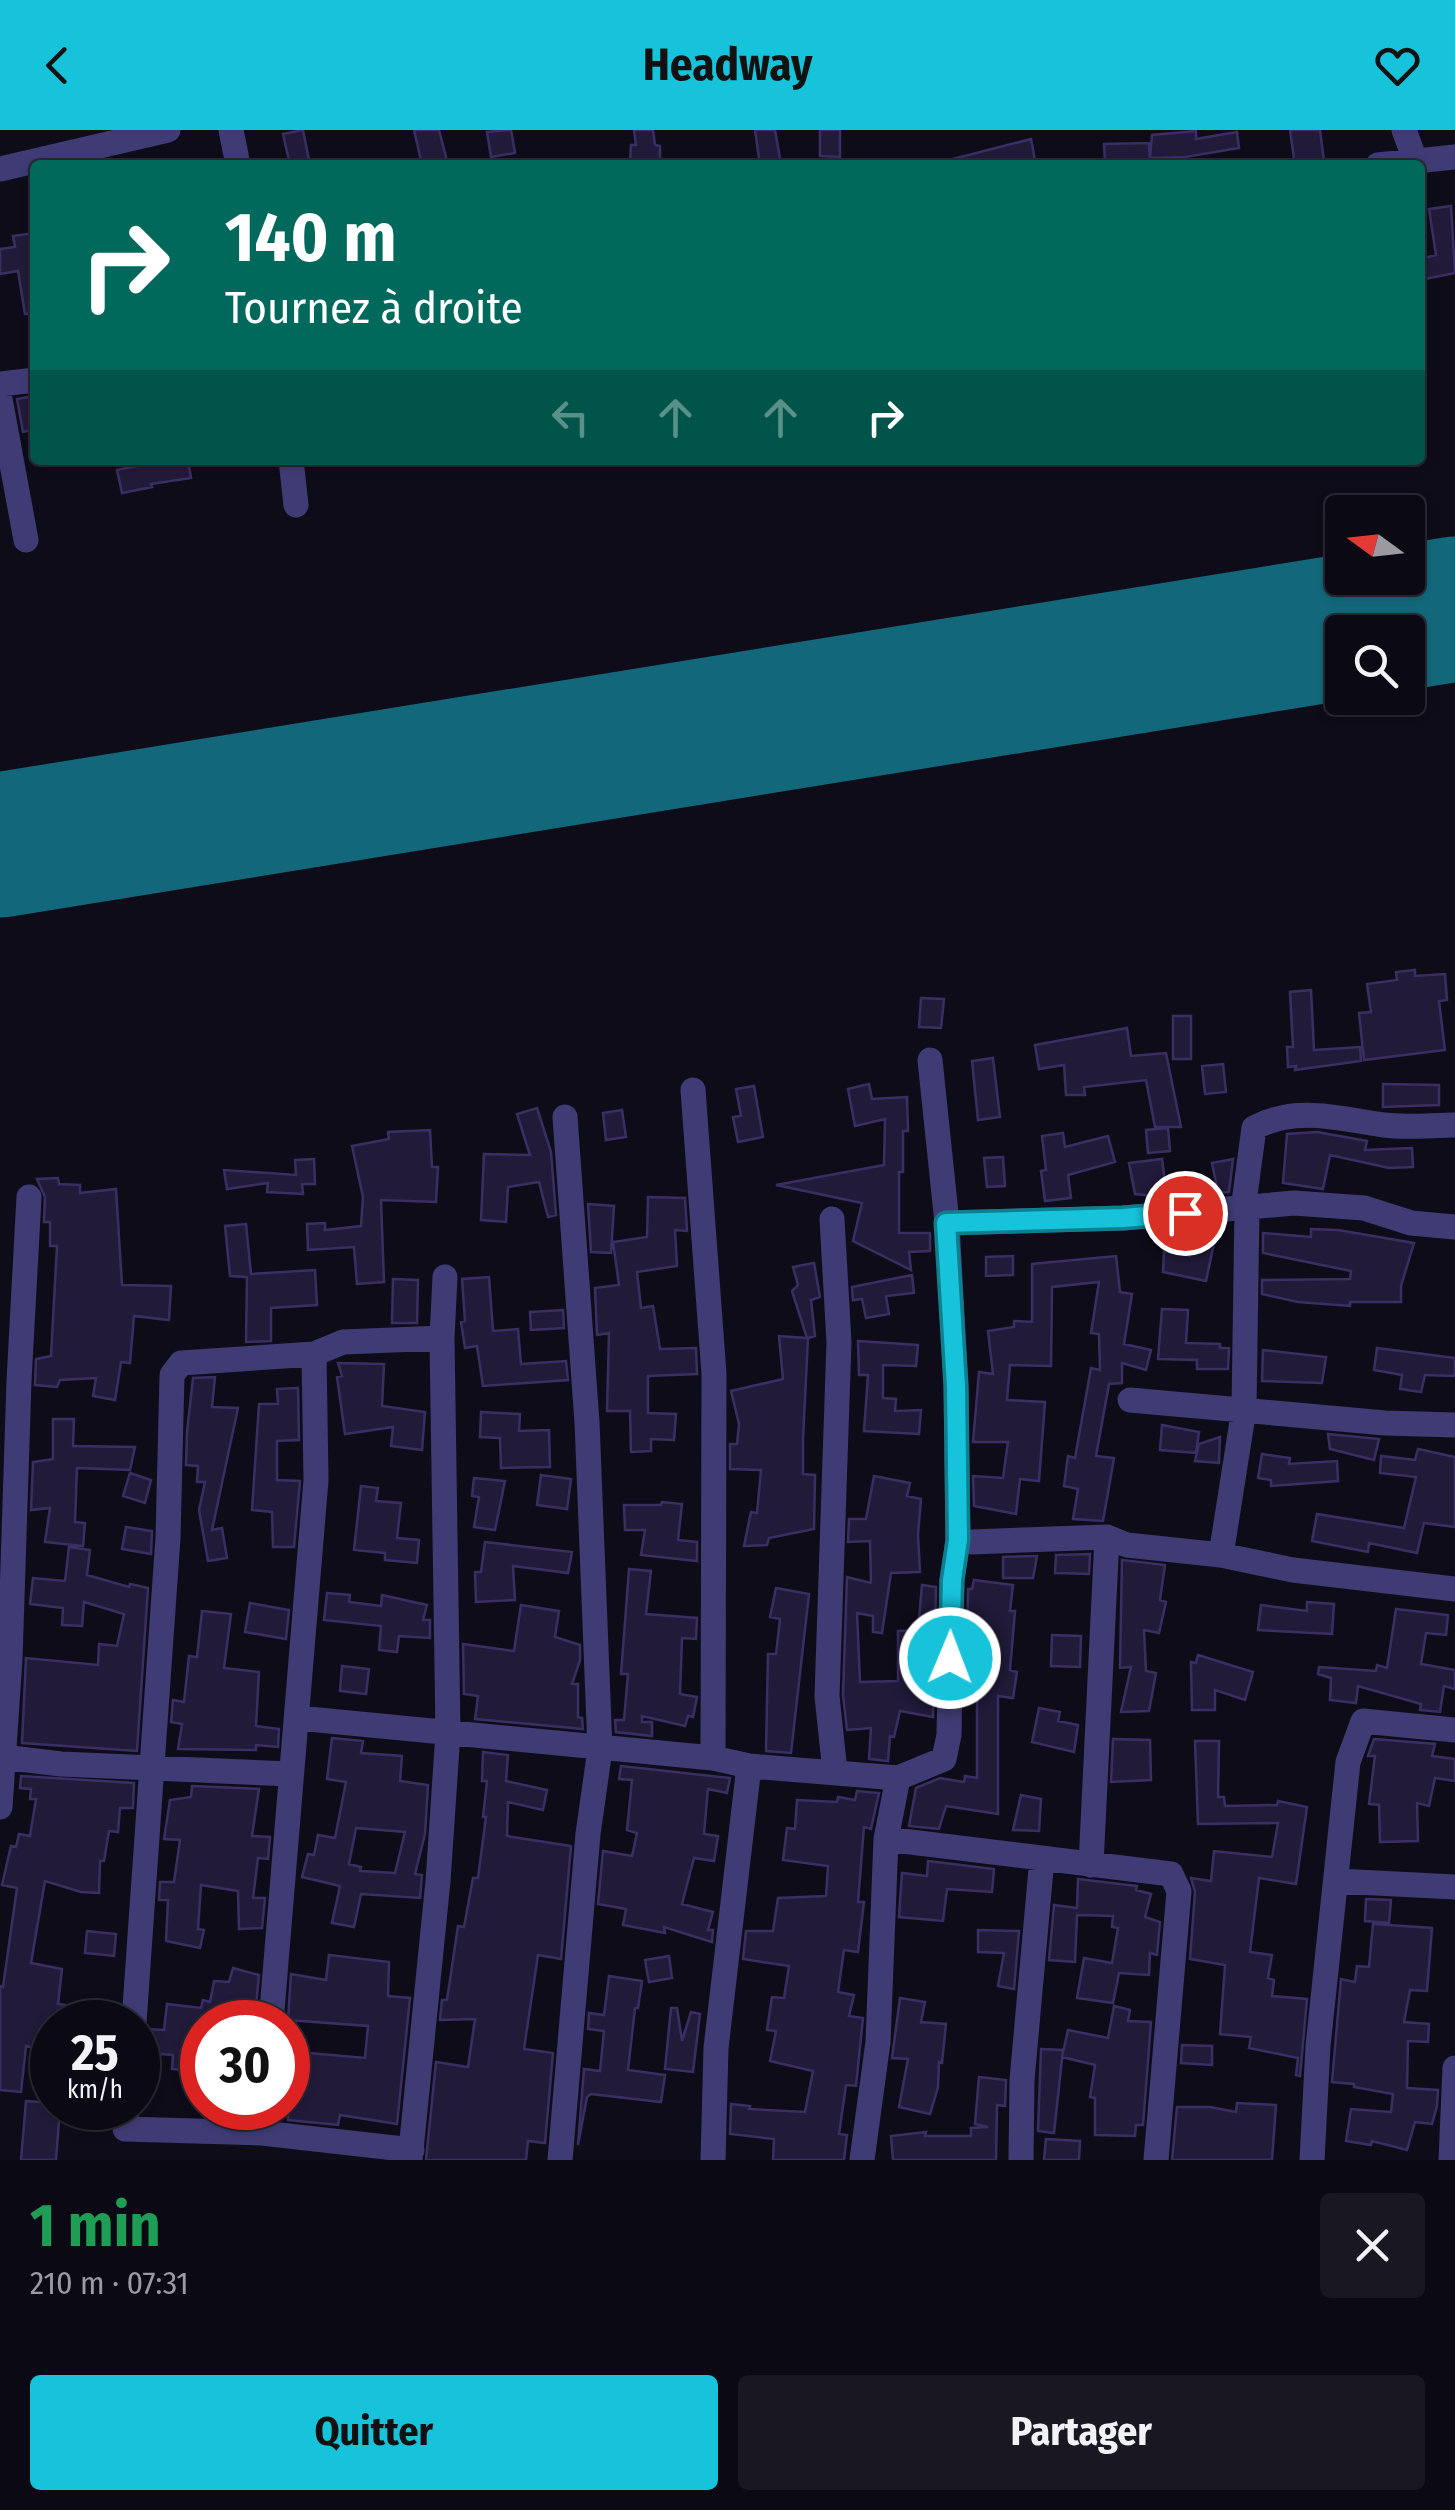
<!DOCTYPE html>
<html lang="fr">
<head>
<meta charset="utf-8">
<style>
  body { margin:0; font-family:"Fira Sans Condensed",sans-serif; background:#191722; color:#f1f3f6; height:100vh; display:flex; flex-direction:column; font-size:38px; white-space:nowrap }
  * { box-sizing:border-box; margin:0 }
  p { font-size:32px; color:#9a9aa0 }
  .icon { flex:none; width:55px; height:55px; fill:none; stroke:currentColor; stroke-width:2; stroke-linecap:round; stroke-linejoin:round }
  .map { position:relative; height:2030px; overflow:hidden }
  .sheet { display:flex; flex-direction:column; background:#0b0914; flex:1 }
  .sheet>* { flex:none }
  .hud { position:absolute; left:30px; top:30px; width:1395px; height:305px; border-radius:10px; box-shadow:0 2px 8px #0004,0 0 0 2px #2b2a34; background:#00695c; color:#fff; overflow:hidden }
  .needle { width:65px; rotate:285deg }
  .controls { position:absolute; left:1325px; top:365px; display:grid; gap:20px }
  .controls a { display:grid; place-items:center; width:100px; height:100px; border-radius:10px; background:#0b0914; box-shadow:0 2px 8px #0004,0 0 0 2px #2b2a34; font-size:50px }
  .speed { position:absolute; left:30px; top:1870px; display:flex; gap:20px; font-size:50px; font-weight:700; text-align:center }
  .speed>* { display:grid; place-content:center; width:130px; height:130px; border-radius:50%; background:#0b0914; box-shadow:0 2px 8px #0004,0 0 0 2px #2b2a34; line-height:1 }
  .speed small { font-size:25px; font-weight:400 }
  .speed .limit { border:15px solid #d22; background:#fff; color:#111 }
  .pin { position:absolute; display:grid; place-items:center; width:85px; height:85px; color:#fff; margin:-42px; border:5px solid #fff; border-radius:50%; box-shadow:0 2px 10px #0007 }
  .me { position:absolute; width:110px; margin:-55px; rotate:1deg; stroke-linejoin:round; filter:drop-shadow(0 0 8px #0008) }
  .turn { display:flex; align-items:center; gap:35px; height:210px; padding:0 30px; font-size:45px }
  .turn .icon { width:130px; height:130px; stroke-width:2.5 }
  .turn b { display:block; font-size:70px; line-height:85px }
  .lanes { display:flex; align-items:center; height:95px; padding:0 30px; background:#0003; justify-content:center; gap:50px; direction:ltr }
  .lanes .off { opacity:.35 }
  .round { display:grid; place-items:center; flex:none; width:105px; height:105px; border-radius:10px; background:#191722 }
  .headline { display:flex; align-items:center; justify-content:space-between; height:170px; padding:0 30px }
  h1 { font-size:60px; font-weight:700; line-height:75px; color:#1e9e55 }
  .cta { display:flex; gap:20px; margin-top:auto; padding:20px 30px }
  .cta a { flex:1; height:115px; border-radius:10px; background:#16c3db; color:#111; font-size:40px; font-weight:700; line-height:115px; text-align:center }
  .cta a+a { background:#191722; color:#f1f3f6 }
  header { display:flex; justify-content:space-between; align-items:center; height:130px; padding:0 30px; background:#16c3db; color:#111; font-size:45px; font-weight:700 }
  .map>svg:first-child { display:block }
</style>
</head>
<body>
<header><svg class="icon" aria-label="back" viewBox="0 0 24 24"><path d="M15 5l-7 7 7 7"/></svg>Headway<svg class="icon" aria-label="heart" viewBox="0 0 24 24"><path d="M12 20l-8-8c-3-5 5-10 8-4 3-6 11-1 8 4z"/></svg></header>
<div class="map">
<svg width="1455" height="2030" viewBox="0 0 1455 2030">
  <rect width="100%" height="100%" fill="#0f0c1a"/>
  <g fill="none" stroke-linecap="round" stroke-linejoin="round">
    <path stroke="#12687a" stroke-width="145" d="M0,715L1455,479"/>
  </g>
  <path fill="#211a39" stroke="#3a2f63" stroke-width="2.5" fill-rule="evenodd" d="M303,0L310,35H290L283,4Z
    M414,0H439L447,31L422,35Z
    M511,0L515,23L491,27L487,2Z
    M634,0H653L655,15L660,16V32L630,31L631,15H636Z
    M755,0H775L781,34L760,35Z
    M820,0H840V27L820,26Z
    M1290,0H1320L1324,31L1295,35Z
    M1196,1V9L1237,2L1239,18L1185,27L1150,28L1152,5Z
    M1031,9L1036,35H954L953,29Z
    M1149,13L1150,35H1105L1104,14Z
    M1451,76L1455,143L1420,150V129L1436,125L1429,79Z
    M35,103V183L25,184L18,141L0,144V119L15,117L13,106Z
    M35,266V299L23,302L17,269Z
    M166,330H188L191,348L151,354L152,357L122,363L117,340Z
    M1415,840V846L1445,844L1447,870L1439,871L1445,920L1364,930L1359,883L1371,882L1367,854L1397,850L1396,842Z
    M1311,860L1314,920L1360,917L1361,931L1295,940L1296,936L1288,937L1287,917H1293L1290,862Z
    M921,868L944,869L941,898L919,897Z
    M1173,886H1191V929H1173Z
    M1127,898L1131,926L1166,923L1181,997H1155L1146,950L1084,957L1085,965H1066L1064,935L1039,939L1035,915Z
    M993,928L1000,987L978,990L972,931Z
    M1223,934L1226,962L1205,964L1202,936Z
    M869,954L872,969L907,967L908,1001H903V1042H899V1103H930V1121L909,1122L911,1140L853,1111L862,1073L776,1055L884,1035L885,989L855,996L848,959Z
    M1383,954L1439,955V975L1383,977Z
    M754,956L763,1007L738,1012L733,987L741,986L736,959Z
    M537,978L551,1022L556,1085L548,1087L539,1052L508,1057L506,1092L481,1090L484,1024L530,1025L517,984Z
    M622,980L626,1007L606,1010L603,983Z
    M1168,998L1170,1021L1148,1023L1146,1000Z
    M430,1000L432,1037H438L436,1072L381,1070L384,1152L357,1154L354,1117L308,1120L307,1094L325,1093V1100L361,1096L363,1067L352,1016L389,1009L388,1002Z
    M1317,1002L1367,1011L1365,1020L1412,1018L1413,1037L1389,1038L1330,1025L1323,1059L1283,1053L1287,1004Z
    M1063,1003L1065,1017L1108,1006L1115,1032L1068,1045L1071,1068L1045,1071L1041,1041L1046,1040L1042,1006Z
    M1003,1027L1005,1056L987,1057L984,1028Z
    M314,1029L315,1054H302L303,1064L267,1062L268,1053L227,1059L224,1040L296,1045L295,1030Z
    M1162,1029L1167,1067L1135,1064L1129,1033Z
    M1233,1029L1229,1062L1218,1063L1212,1033Z
    M58,1048L59,1054L80,1055V1063L116,1059L122,1155L171,1156L169,1190L134,1186L130,1233L121,1232L115,1270L93,1266L96,1248L60,1250L57,1257L35,1255L36,1229L51,1226L57,1116H50V1092H44L45,1067L37,1049Z
    M648,1067L685,1068L687,1101L675,1100L677,1136L637,1142L641,1178L653,1176L660,1219L696,1218L697,1244L648,1246V1283L676,1284L674,1310L651,1309V1321L631,1322L630,1281H607L609,1203L597,1205L595,1158L619,1155L613,1112L647,1107Z
    M588,1074L614,1076L611,1123L591,1122Z
    M246,1094L251,1144L315,1140L317,1175L271,1178V1211L246,1212L247,1147L230,1146L225,1096Z
    M1208,1097L1217,1099L1206,1151L1163,1142L1164,1121L1190,1126L1196,1098Z
    M1311,1099L1338,1100L1414,1113L1401,1156V1172H1350V1176L1298,1172L1262,1164V1150L1350,1149L1351,1141L1263,1123V1103L1311,1107Z
    M1013,1126V1145L986,1146V1127Z
    M1116,1126L1120,1162L1132,1164L1124,1214L1151,1220L1146,1240L1122,1233V1253L1109,1254L1096,1326L1114,1328L1103,1391L1073,1389L1078,1359L1064,1356L1068,1326L1075,1328L1091,1238L1100,1240L1099,1204L1091,1203L1099,1152L1052,1157L1051,1236L1010,1235L1007,1270L1045,1272L1039,1351L1020,1349L1016,1384L974,1376L973,1346L1003,1348L1008,1312H973L979,1242L993,1244L988,1201L1014,1197V1191L1032,1192V1134Z
    M814,1133L820,1167L811,1170L815,1206L808,1208L803,1309V1344L815,1345L814,1399L769,1408L767,1415L744,1416L751,1382L757,1383L761,1340L730,1339V1314H737L739,1294L731,1261L783,1249L779,1206L807,1208L792,1161L798,1155L793,1137Z
    M912,1145L914,1163L886,1166L889,1184L866,1188L862,1169L853,1170L852,1157Z
    M489,1147L493,1201L518,1199L521,1234L566,1231L568,1250L483,1256L477,1216L465,1218L461,1192L465,1191L462,1149Z
    M393,1149L418,1150L417,1193H392Z
    M1162,1179L1188,1180L1186,1213L1220,1214V1218H1229L1228,1239H1197V1230L1158,1229Z
    M563,1180L564,1198L531,1200L530,1182Z
    M858,1211L918,1215L916,1236L883,1235V1268L896,1269L895,1281L921,1280L919,1304L864,1301L868,1245H859Z
    M1377,1218L1455,1228V1246L1425,1245L1421,1262L1400,1259L1402,1245L1374,1240Z
    M1263,1220L1326,1227L1322,1253L1262,1251Z
    M338,1233L384,1234L382,1276L425,1282L422,1320L391,1316L393,1297L345,1304L337,1247L342,1246Z
    M215,1247L212,1277L238,1278L212,1400L222,1398L227,1428L208,1431L199,1380L205,1352H197L198,1336L186,1335L187,1302L193,1248Z
    M298,1258L299,1310L277,1311V1350L300,1351L294,1417H273L272,1382L252,1380L259,1274H278L277,1259Z
    M481,1282L520,1284L519,1301L549,1300L550,1337L501,1338L500,1308L480,1307Z
    M53,1289H74L73,1316L135,1317L130,1340L77,1338L75,1392L85,1393L83,1416L45,1412L50,1378L31,1380L33,1332L53,1329Z
    M1162,1295L1199,1302L1196,1323L1160,1320Z
    M1328,1304L1379,1309L1374,1330L1330,1319Z
    M1220,1307L1219,1333L1195,1331L1199,1314Z
    M1418,1319L1455,1327V1397L1424,1393L1417,1423L1369,1413L1368,1422L1312,1411L1317,1384L1404,1398L1416,1347L1380,1343L1381,1326L1415,1330Z
    M1262,1324L1290,1328L1289,1334L1337,1331L1338,1351L1271,1356V1350L1258,1348Z
    M130,1343L151,1350L145,1373L123,1366Z
    M541,1345L571,1349L567,1379L537,1375Z
    M874,1346L910,1353L907,1366L921,1369L918,1405L920,1442L891,1443L882,1503L873,1502V1486L857,1483L860,1552L898,1551V1501L918,1500L922,1455L936,1457L933,1587L900,1581L894,1607L890,1606L888,1631L869,1629L871,1598L847,1600L843,1565L847,1447L871,1453L870,1411L848,1412L849,1389H866Z
    M474,1348L505,1351L495,1400L474,1397L479,1367L472,1366Z
    M361,1356L378,1358L376,1371L401,1373L397,1408L419,1410L417,1433L385,1430V1423L354,1420Z
    M662,1372L682,1374L678,1410L697,1412V1431L641,1425L645,1400H625L624,1375H661Z
    M126,1397L152,1401L151,1424L122,1419Z
    M485,1412L572,1422L568,1443L513,1436L515,1470L476,1472L475,1442H481Z
    M69,1417L90,1420L87,1445L129,1457L130,1454L148,1458L137,1621L22,1613L26,1528L98,1535L99,1514L117,1516L124,1484L84,1472L82,1496L62,1495L63,1478L30,1474L33,1448L65,1451Z
    M1090,1424L1089,1444L1055,1443L1056,1425Z
    M1037,1426L1033,1448H1003V1427Z
    M1122,1430L1165,1435L1160,1470L1166,1472L1159,1503L1144,1500L1146,1541L1156,1543L1149,1581L1121,1582L1131,1537L1120,1538Z
    M629,1439L651,1441L646,1484L697,1488L696,1509L682,1508L680,1564L697,1567L693,1587L688,1586L685,1596L642,1586V1592H652V1606L616,1602L615,1590H624L628,1544H621Z
    M974,1450L1013,1455L1010,1481H1015L1010,1540L1017,1542L1013,1568L998,1566V1684L946,1676L939,1699L909,1696L916,1658L940,1648L964,1652L965,1646L977,1648V1574L985,1523L967,1521L968,1459H972Z
    M776,1458L809,1464L791,1623L766,1621L768,1524H776L780,1489L770,1487Z
    M327,1463L350,1465L349,1472L381,1476L382,1465L427,1475L423,1490H430V1508L399,1506L397,1522L379,1520L381,1496L324,1490Z
    M1307,1472L1334,1474L1332,1504L1258,1500L1261,1475L1307,1481Z
    M250,1473L289,1480L286,1509L245,1502Z
    M521,1475L559,1481L555,1507L580,1515V1530L572,1554H578V1587L582,1588L583,1599L475,1589L478,1566L464,1564L463,1514L514,1521Z
    M1396,1479L1448,1485L1446,1505L1426,1503L1421,1534L1455,1540V1559L1444,1556L1440,1582L1420,1580L1421,1574L1358,1556L1356,1573L1330,1570L1331,1548L1318,1544L1319,1537L1376,1541L1377,1535L1387,1538Z
    M202,1481L231,1484L224,1538L259,1542L256,1596L279,1599L278,1617L256,1615V1620L178,1619L182,1594L171,1592L173,1570L184,1572L189,1526L197,1527Z
    M1052,1505L1081,1506L1080,1537L1051,1536Z
    M1198,1525L1253,1542L1245,1570L1215,1560V1580H1192L1191,1532L1196,1533Z
    M342,1536L369,1539L366,1564L340,1561Z
    M1039,1578L1060,1582L1058,1591L1078,1595L1074,1622L1032,1612Z
    M332,1608L363,1611L361,1623L402,1626L400,1651L428,1655L425,1704L415,1744L422,1745L420,1768L361,1764L354,1797L332,1793L340,1756L302,1747L308,1724L314,1725L318,1705L335,1708L346,1652L327,1649ZM356,1698L405,1702L395,1743L360,1741L361,1737L349,1734Z
    M1113,1609L1150,1610L1151,1650L1111,1652Z
    M1374,1609L1435,1614L1432,1626L1455,1629V1651L1435,1648L1429,1676L1417,1673L1418,1711L1380,1712L1379,1675L1369,1674L1375,1626H1368Z
    M1195,1611H1219L1218,1667H1224L1225,1676L1277,1675L1278,1671L1307,1677L1296,1754L1259,1748L1250,1822L1272,1825L1268,1848L1274,1850L1272,1866L1307,1869L1300,1946L1296,1945L1298,1928L1249,1918L1251,1907L1220,1904L1225,1835L1190,1829L1195,1762L1191,1748L1211,1751L1214,1721L1272,1727L1278,1693L1198,1694Z
    M483,1622L508,1625L506,1651L547,1660L543,1680L508,1672L507,1706L571,1716L561,1829L538,1825L524,1919L553,1923L545,2013L528,2011L526,2030H426L436,1932L468,1937L475,1889L440,1890L442,1870H447L458,1796L464,1797L473,1748H478L486,1687H483L487,1651H482Z
    M621,1636L730,1648L727,1663L708,1659L704,1704L718,1706L714,1731L694,1728L682,1774L713,1782L708,1800H713L712,1812L664,1797L665,1803L623,1795L626,1779L598,1774L603,1721L632,1726L637,1703L627,1700L632,1650L619,1649Z
    M21,1646L134,1653L133,1678H120L118,1702L109,1701L104,1731H100L99,1763L81,1762L45,1751L31,1833L62,1839L58,1874L116,1882L115,1892H52L50,1921L26,1916L21,1962L0,1960V1856L3,1857L17,1758L2,1755L11,1716L16,1717L19,1704L30,1706L36,1669H30L31,1659L20,1658Z
    M192,1656L259,1659L252,1706L270,1707L268,1729L258,1728L253,1768H265L262,1798L239,1799L238,1761L201,1755L198,1799L204,1800L200,1818L166,1811L168,1770H159L160,1752H174L180,1710L164,1709L170,1670L191,1667Z
    M857,1661L879,1663L871,1699L864,1697L858,1772H864L858,1822L844,1820L838,1862L854,1865L849,1886L863,1888L856,1956L846,1955L839,2004L847,2005L844,2030H773L774,2009L730,2004L731,1974L750,1976L749,1979L805,1982L813,1941L770,1931L776,1901L767,1900L772,1867L784,1868L789,1836L743,1829L746,1801H773L778,1768L826,1766L828,1736L783,1730L787,1698L795,1699L797,1670L837,1672L838,1667L855,1670Z
    M1021,1665L1041,1669L1039,1701L1013,1700Z
    M928,1731L994,1739L992,1762L947,1759L943,1791L899,1787L902,1743L927,1746Z
    M1078,1749L1137,1756L1136,1760L1151,1764L1145,1787L1160,1792L1157,1825L1150,1823L1149,1845L1119,1843L1113,1873L1077,1868L1084,1828L1112,1833L1118,1798L1112,1797L1113,1786L1077,1785L1075,1832L1049,1830L1054,1775L1077,1778Z
    M1366,1769L1391,1770L1389,1793L1365,1791Z
    M1373,1794L1432,1798L1427,1861L1410,1860L1404,1892L1429,1894L1428,1912L1408,1911L1407,1958L1438,1960L1437,1976L1432,1994L1415,1992L1407,2020L1372,2011L1371,2015L1346,2011L1351,1979L1391,1982L1393,1964L1354,1957V1954L1332,1952L1341,1849L1355,1852L1357,1836L1369,1837Z
    M978,1800L1019,1801L1014,1859L998,1856L1004,1823L978,1822Z
    M87,1801L116,1804L114,1826L85,1823Z
    M329,1825L389,1832L388,1866L410,1868L397,1994L340,1985L338,1995L288,1990V1921L365,1928L368,1896L288,1890L291,1844L326,1850Z
    M669,1826L672,1848L649,1852L645,1830Z
    M233,1838L259,1845L255,1887L236,1884L232,1892H202V1942L172,1939L173,1925L138,1922V1907L148,1899L164,1900L167,1874L201,1878L203,1870L210,1872L214,1851L229,1852Z
    M609,1846L642,1851L638,1878H635L628,1940L665,1945L661,1972L591,1964L587,1967L578,2015L584,1939L600,1941L604,1901L588,1899L589,1883L604,1885Z
    M900,1868L925,1872L921,1892L946,1894L942,1933L939,1932L938,1957L930,1984L899,1977L908,1929L892,1928Z
    M1114,1876L1130,1880L1128,1891L1151,1892L1143,1995H1136L1135,2006L1095,2005V1968L1090,1967L1095,1935L1062,1927L1068,1900L1108,1908Z
    M671,1878H677L682,1911L691,1882L700,1884L693,1942L665,1939Z
    M1182,1915L1212,1916V1935L1181,1933Z
    M1041,1919L1063,1920L1054,2003L1038,2001Z
    M979,1947L1006,1950L1005,1976L997,1975L996,2030H893L891,2006L926,2002L925,2006H971V1998L988,1997L975,1994Z
    M26,1971L52,1973V1978H60L56,2030H21Z
    M1237,1973L1276,1975L1272,2030H1172L1177,1977H1210L1236,1982Z
    M1046,2009L1080,2011L1079,2030H1044Z"/>
  <g fill="none" stroke-linecap="round" stroke-linejoin="round">
    <path stroke="#3f3c75" stroke-width="25" d="M231,0L238,35
      M1404,0L1415,30
      M1378,35L1455,27
      M0,39L168,0
      M0,254L35,250
      M0,269L26,410
      M291,330L296,375
      M693,960L714,1244L713,1628
      M832,1089L839,1212L827,1566L835,1642
      M947,1093L1123,1088L1294,1073L1364,1078L1411,1093L1455,1097
      M1130,1270L1385,1293L1455,1295
      M958,1410L971,1412L1107,1407L1127,1415L1221,1425L1293,1440L1455,1459
      M1221,1425L1244,1279L1247,1077L1244,1072L1254,998C1296,975 1340,989 1384,995C1407,998 1432,995 1455,995
      M298,1588L713,1628L749,1636L898,1648
      M3,1627L61,1634L291,1644
      M0,1677L10,1529L19,1251L29,1067
      M886,1709L1171,1744L1179,1761L1156,2030
      M1091,1735L1107,1407
      M1337,1751L1455,1757
      M134,1892L168,1408L172,1245L181,1233L314,1224
      M271,1892L316,1350L314,1224L343,1212L442,1208
      M127,1978L125,1999L262,2003L412,2020
      M262,2003L265,1978
      M410,2030L438,1751L448,1603L442,1208L445,1147
      M560,2030L588,1704L600,1619L587,1292L565,987
      M713,2030L716,1918L749,1636
      M862,2030L878,1912L886,1709L898,1648L944,1629L949,1605L952,1450L958,1410L956,1256L947,1093L930,930
      M1021,2030L1022,1950L1042,1728
      M1312,2030L1318,1916L1348,1632L1363,1591L1455,1600
      M1451,2030L1455,1938"/>
  </g>
  <g fill="none" stroke-linecap="round" stroke-linejoin="round">
    <g stroke="#0e7f8e" stroke-width="25">
      <path id="route" d="M950,1528L952,1450L958,1410L956,1256L946,1093L1123,1088L1185,1083"/>
    </g>
    <use href="#route" stroke="#16c3db" stroke-width="18"/>
  </g>
</svg>
<div class="controls">
<a><svg class="needle" viewBox="-14 -14 28 28"><path d="M0-13l5 13h-10z" fill="#e53935"/><path d="M0 13l5-13h-10z" fill="#9a9aa0"/></svg></a>
<a><svg class="icon" aria-label="search" viewBox="0 0 24 24"><circle cx="10" cy="10" r="6"/><path d="M15 15l6 6"/></svg></a>
</div>
<div class="speed"><div>25<small>km/h</small></div><div class="limit">30</div></div>
<div class="pin" style="left:1185px;top:1083px;background:#d93025"><svg class="icon" aria-label="arrive" viewBox="0 0 24 24"><path d="M6 21V4h12l-3 4 3 4H6"/></svg></div>
<svg class="me" style="left:950px;top:1528px" viewBox="-20 -20 40 40"><circle r="17" fill="#16c3db" stroke="#fff" stroke-width="3"/><path d="M0-11L8 9 0 5-8 9z" fill="#fff"/></svg>
<div class="hud">
<div class="turn"><svg class="icon" aria-label="right" viewBox="0 0 24 24"><path d="M7 20v-9h11M14 6l5 5-5 5"/></svg><div><b>140 m</b>Tournez à droite</div></div>
<div class="lanes"><svg class="icon off" aria-label="left" viewBox="0 0 24 24"><path d="M17 20v-9H6M10 6l-5 5 5 5"/></svg><svg class="icon off" aria-label="ahead" viewBox="0 0 24 24"><path d="M12 20V5M6 11l6-6 6 6"/></svg><svg class="icon off" aria-label="ahead" viewBox="0 0 24 24"><path d="M12 20V5M6 11l6-6 6 6"/></svg><svg class="icon" aria-label="right" viewBox="0 0 24 24"><path d="M7 20v-9h11M14 6l5 5-5 5"/></svg></div>
</div>
</div>
<section class="sheet">
<div class="headline"><div><h1>1 min</h1><p>210 m · 07:31</p></div><a class="round"><svg class="icon" aria-label="close" viewBox="0 0 24 24"><path d="M6 6l12 12M18 6L6 18"/></svg></a></div>
<div class="cta"><a>Quitter</a><a>Partager</a></div>
</section>
</body>
</html>
